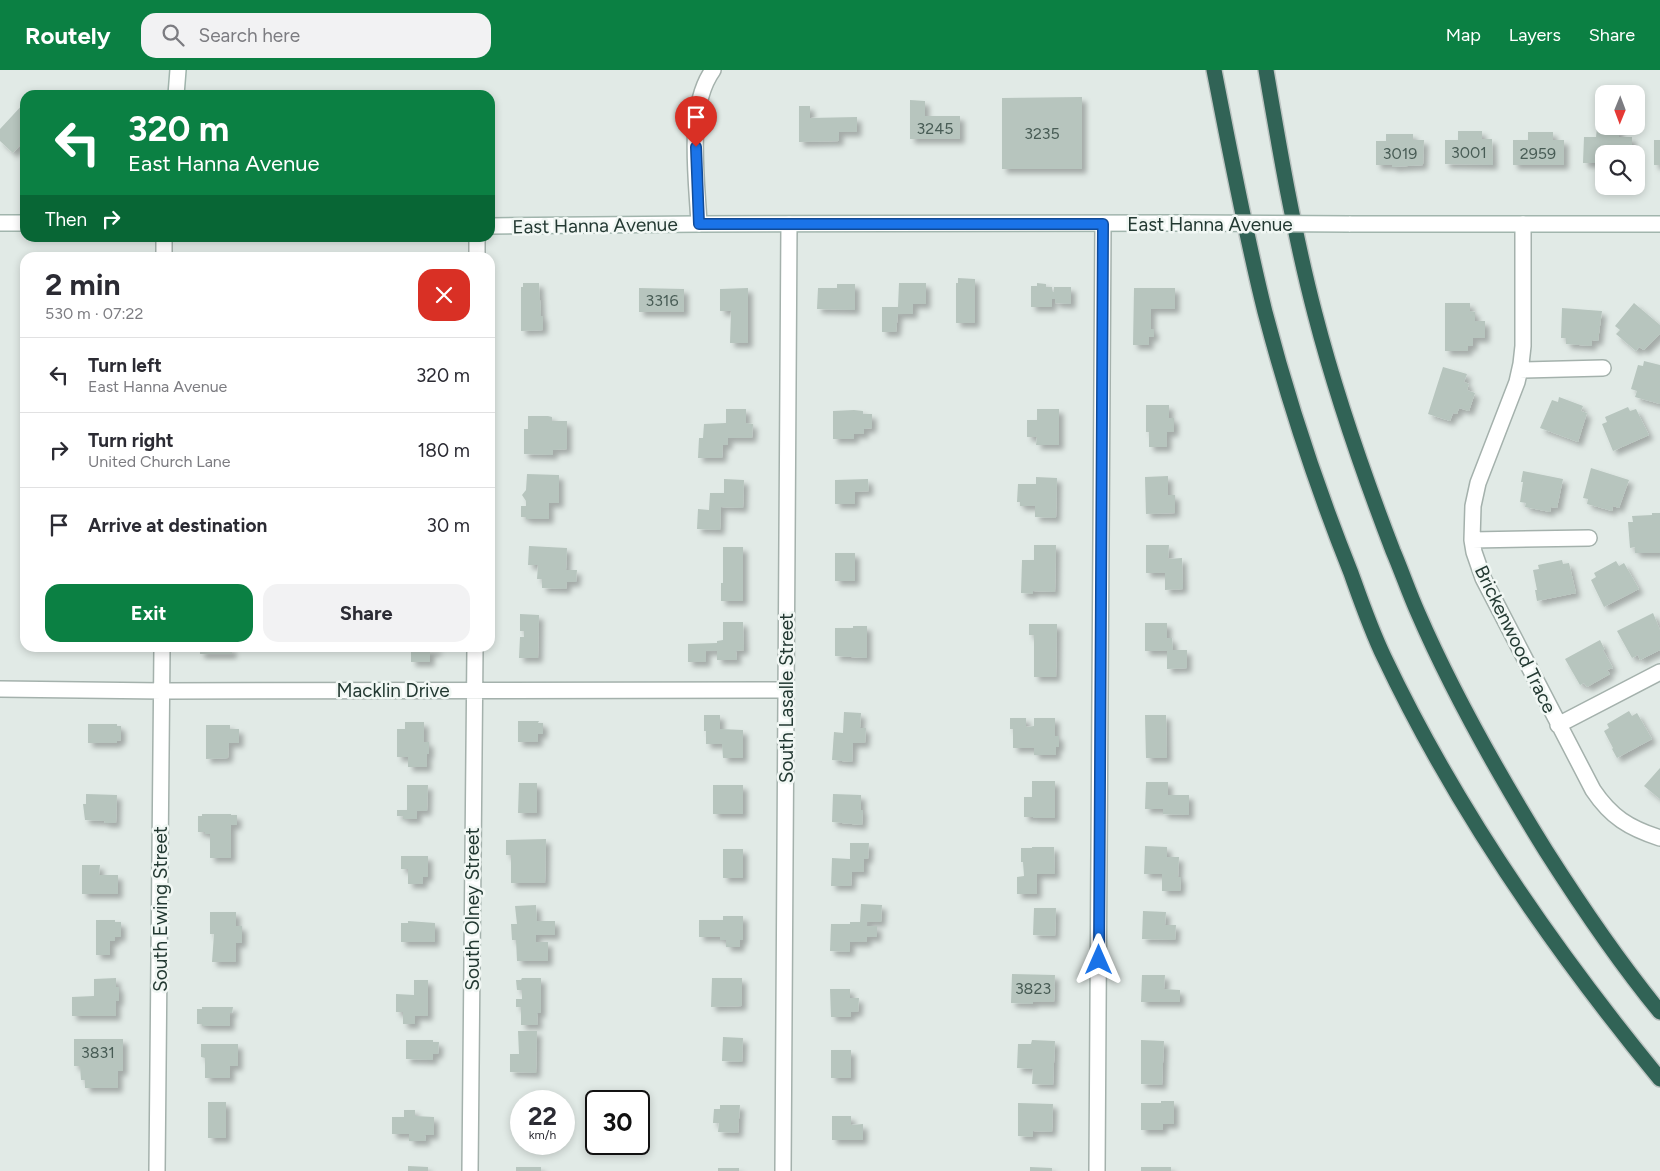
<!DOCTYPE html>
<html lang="en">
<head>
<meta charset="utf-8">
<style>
  body { margin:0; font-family:Figtree,sans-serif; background:#f2f2f3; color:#2b2b33; height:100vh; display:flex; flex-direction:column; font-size:19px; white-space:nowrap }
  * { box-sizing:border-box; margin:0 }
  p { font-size:16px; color:#7c7c81 }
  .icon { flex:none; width:28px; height:28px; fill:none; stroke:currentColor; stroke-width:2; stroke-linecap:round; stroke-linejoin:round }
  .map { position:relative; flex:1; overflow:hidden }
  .panel { position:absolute; left:20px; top:182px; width:475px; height:400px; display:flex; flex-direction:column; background:#fff; border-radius:15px; box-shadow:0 2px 8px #0003 }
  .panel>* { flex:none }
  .hud { position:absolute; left:20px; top:20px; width:475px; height:152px; border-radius:15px; box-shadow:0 2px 8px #0003; background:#0b8043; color:#fff; overflow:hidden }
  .needle { width:32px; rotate:181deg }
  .controls { position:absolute; left:1595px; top:15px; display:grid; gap:10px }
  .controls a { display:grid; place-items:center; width:50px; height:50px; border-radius:10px; background:#fff; box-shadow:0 2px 8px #0003; font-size:25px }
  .speed { position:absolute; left:510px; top:1020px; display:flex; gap:10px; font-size:25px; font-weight:700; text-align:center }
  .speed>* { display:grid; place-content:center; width:65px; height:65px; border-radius:50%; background:#fff; box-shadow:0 2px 8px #0003; line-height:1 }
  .speed small { font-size:12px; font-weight:400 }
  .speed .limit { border:2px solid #111; border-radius:8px; background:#fff; color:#111 }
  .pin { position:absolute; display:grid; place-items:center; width:42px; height:42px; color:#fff; margin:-51px -21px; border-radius:50% 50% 50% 0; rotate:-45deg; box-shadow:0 0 5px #0007 }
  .pin .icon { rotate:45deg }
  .me { position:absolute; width:55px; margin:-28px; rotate:0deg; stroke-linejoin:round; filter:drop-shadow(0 0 4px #0008) }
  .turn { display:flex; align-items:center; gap:18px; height:105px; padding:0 25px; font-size:22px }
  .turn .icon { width:65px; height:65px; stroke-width:2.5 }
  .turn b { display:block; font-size:35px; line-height:42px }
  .then { display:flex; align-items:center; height:48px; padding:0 25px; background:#0003; gap:10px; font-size:19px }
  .round { display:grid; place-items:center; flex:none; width:52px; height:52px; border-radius:15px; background:#f2f2f3 }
  .summary { display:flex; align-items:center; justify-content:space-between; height:85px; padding:0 25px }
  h1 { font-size:30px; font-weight:700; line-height:38px }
  .button { display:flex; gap:10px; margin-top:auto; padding:10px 25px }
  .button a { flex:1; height:58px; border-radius:15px; background:#0b8043; color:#fff; font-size:20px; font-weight:700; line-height:58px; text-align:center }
  .button a+a { background:#f2f2f3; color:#2b2b33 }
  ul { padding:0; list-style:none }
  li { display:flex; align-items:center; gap:15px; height:75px; padding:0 25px; border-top:1px solid #e1e1e2 }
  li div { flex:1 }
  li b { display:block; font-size:19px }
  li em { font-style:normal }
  header { display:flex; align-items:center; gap:30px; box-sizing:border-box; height:70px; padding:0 25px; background:#0b8043; color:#fff }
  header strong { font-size:24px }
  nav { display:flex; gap:28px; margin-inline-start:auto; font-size:18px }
  .search { width:350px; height:45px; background:#f2f2f3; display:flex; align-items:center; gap:12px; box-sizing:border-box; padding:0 18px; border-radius:15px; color:#7c7c81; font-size:19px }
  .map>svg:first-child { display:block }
</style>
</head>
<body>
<header>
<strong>Routely</strong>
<div class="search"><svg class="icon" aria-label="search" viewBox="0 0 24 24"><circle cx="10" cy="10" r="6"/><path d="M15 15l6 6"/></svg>Search here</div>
<nav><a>Map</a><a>Layers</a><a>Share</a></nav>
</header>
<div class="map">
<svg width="1660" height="1101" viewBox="0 0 1660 1101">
  <defs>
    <filter id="shadow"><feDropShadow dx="4.5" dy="4.5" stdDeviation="2.5" flood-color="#0004"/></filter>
  </defs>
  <rect width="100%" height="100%" fill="#e1eae6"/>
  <path fill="#b7c5be" filter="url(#shadow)" d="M1082,27V99H1002V28Z
    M910,30L925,31V46H960V69H910Z
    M25,32V70L13,83L0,71V59Z
    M799,36H810V48L857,47V62H839V71L799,72Z
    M1597,58L1619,59V67H1632V84H1604V93H1583L1584,67H1596Z
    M1458,61H1482V69H1492L1493,95L1445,94V70H1458Z
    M1528,62H1553V70H1564V95H1513V70H1528Z
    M1386,64H1413V70H1424L1423,95L1392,97V95H1376V71H1386Z
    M1654,70H1660V95H1654Z
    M958,208L975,209V253H956V213H958Z
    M523,213H539L541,246H543V260L521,261V217H523Z
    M899,213H926V234H913V244H898L896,262H882V237H898Z
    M1037,213L1046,214V217H1052V221L1054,222V217H1071V234L1055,233V229H1052V237H1031V216H1037Z
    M837,214H855V240L817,239L818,218H837Z
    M639,218L684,219V242H639Z
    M748,218V273H730L731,241H720V219Z
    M1134,218H1175V239H1151V259H1154V267H1149V275H1133Z
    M1445,233H1470V241L1475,242V251H1485V268H1473V276H1468V281H1445Z
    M1634,233L1660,255V264L1644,280L1639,277L1636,281L1616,264L1620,260L1615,256Z
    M1562,238L1602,241L1598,271L1592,270V276L1566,274V268H1561Z
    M1644,291L1660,295V334L1635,327L1637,321L1631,319L1638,295L1643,296Z
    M1443,297L1467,304L1464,312L1469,314L1467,320L1475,323L1469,341L1459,338L1457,344L1453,343L1450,351L1428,344Z
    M1559,327L1583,336L1581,341L1587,343L1578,372L1540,358L1552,330L1558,332Z
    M1146,335H1169V348H1174V362H1167V377H1149V362H1146Z
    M1628,337L1630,341L1636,339L1649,365L1613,381L1602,354L1607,352L1605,347Z
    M726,339H746V353L753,354L752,368H728V375H723L722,388H698L699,368H703L704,354L726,353Z
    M1037,339H1059V375H1036L1037,367H1027V350H1037Z
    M854,340L863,341V344H872V358L864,359V364H854V369H833V341Z
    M528,346H548L552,347V351H567V379L553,380V385L524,384V359H528Z
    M1591,398L1629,410L1619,438L1613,436L1612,441L1587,434L1588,429L1583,428Z
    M1523,401L1563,409L1557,438L1551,437L1550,442L1525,437L1526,433L1520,432L1523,412H1521Z
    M527,404L559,405V433H549V449H526V447H521V436H526V431L522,425L526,420Z
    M1168,406V425H1175V443L1146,444L1145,407Z
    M1036,407L1057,408L1056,448L1035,447V436H1020V432H1017L1018,414H1036Z
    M724,409L744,410L743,438L721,437L720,460L697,459L698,439L709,440L710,423H724Z
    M868,409L869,421L855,422V434H835V410Z
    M1652,443H1660V483H1635V477L1630,478L1628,452H1633L1632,446L1652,445Z
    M1034,475H1056L1055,522L1033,521V524L1021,523L1022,490H1034Z
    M1146,475H1169L1168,489L1182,488L1183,519L1165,520V503H1146Z
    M529,476L567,478L566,500H577L576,512H567L566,519L542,518V509H537L538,495H528Z
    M723,477H743V531H721V513H723Z
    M835,483H855V511H835Z
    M1562,490L1563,494L1569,493L1576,523L1537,531L1535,520H1537L1533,500L1539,499L1538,495Z
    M1616,491L1619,496L1624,493L1639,519L1604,537L1591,510L1596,507L1594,503Z
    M1653,543L1660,560V580L1640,590L1638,585L1632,588L1617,561Z
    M520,544L539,545L538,588H519L520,567H524V561H520Z
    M723,552H743L744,580L736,581L737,590H717V581H706V592H688V574L717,573V571L723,570Z
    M1145,553H1167V568H1172L1173,580H1187V598L1167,599V581H1145Z
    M1029,554H1057L1056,607H1034V565H1029Z
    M853,556H867V588L835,586V558H853Z
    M1600,570L1605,580H1603L1613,598L1607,600L1610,604L1587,617L1584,613L1580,615L1565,589Z
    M200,578H232V584H200Z
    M411,578H437V581L430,582V592H411Z
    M1629,641L1632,646L1637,643L1652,669L1617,688L1612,679L1613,678L1604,661L1609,658L1607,654Z
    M844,642L861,643L860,658H866L865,673H853L852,692L832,690L834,662L843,663Z
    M704,645H720V659L743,660V688H723L722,674H706V661H704Z
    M1145,645H1166L1167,688H1146Z
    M1010,648H1026V657L1034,656V648H1055V666H1059V677H1056V685H1034V678H1013V659H1010Z
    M518,651H539L538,653H543V664H538V672H518Z
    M405,652H424V672H429V684H427V697H408V687H397V659H405Z
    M88,654H117V656H121V670L117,671V673H88Z
    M206,655H230V659H239V673H229L228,688L206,689Z
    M1660,698V729L1644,716Z
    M1032,711H1055V748H1033V747H1024V727H1032Z
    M1146,712H1168V725H1189V745L1163,744V739H1145Z
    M519,713H537V743H518Z
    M407,715H428L427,741H417V749H403V746H397V740H407Z
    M713,715H743V744H713Z
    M86,724L117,725L116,753H104L105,751L85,750L83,734H86Z
    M833,724L861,725V740H863L862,755L832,752Z
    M202,744H231V745H237V755H231V788H210V764H205V762H198V746H202Z
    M546,769L545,813H511V785H506V770Z
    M850,773H869L868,789H864V802H852L851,816H831L832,788L850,789Z
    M1145,776L1167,777V787H1179L1178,807H1181L1180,821H1162V804H1144Z
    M1032,777H1054L1055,804H1037V824H1017V807L1024,806L1023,792H1021V778H1032Z
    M723,779H743V808H723Z
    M401,786H428V807H423V814H408V799H401Z
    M82,795H100L99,805H118V824H82Z
    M861,834L882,835L881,852H867V856H877V867H867V872H850V882L830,881L831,854H850V852H860Z
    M536,835L537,851H555V865H536V872H548V891H517L516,870H512L511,854H517L515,836Z
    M1034,838H1056L1055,866L1033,865Z
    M1143,841L1166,842L1165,855H1176L1175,870L1142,869Z
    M210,842H236V856H242V873H236V892H212L214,864H210Z
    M723,846H743V870H740V877H726V870H720V867H699V850H723Z
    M96,850H115V852H121V867H115V871H110V885H96Z
    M408,851L435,853V872H401V853H408Z
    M1012,904L1055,905L1054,932H1033V934L1011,933Z
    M1142,905H1165L1164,919L1180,920V932H1141Z
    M116,908V917H119V931H116V946H72V927L94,926V909Z
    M522,908H541V943H537L538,955H521V937H516V929H522V920H517L516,910H521Z
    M712,908H742V936L711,937Z
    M414,910H428V946H415V954H403V942H396V924L414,925Z
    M830,919H850V928H859L858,942H851V947H831Z
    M202,937H233L232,943H230V956H202V954H197V939H202Z
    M518,961H537L536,1003L510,1002V984H519Z
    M723,967L743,968L742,992L722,991Z
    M74,969H123V1001H118V1018H85V1010H81L80,996H74Z
    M406,970H433V972H439L438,984H433V990L406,989Z
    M1032,970L1055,971L1053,1015L1032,1014L1033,999L1017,998L1018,974H1031Z
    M1141,970L1164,971L1162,1015L1141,1014Z
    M201,974H238V996H230V1008H205V988L201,987Z
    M831,980H851V1008H831Z
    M1161,1031H1174V1054H1163V1060H1141V1033H1161Z
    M208,1032H226V1068H208Z
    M1018,1033L1053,1034L1052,1062L1033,1061V1067L1018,1066Z
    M720,1035H740L738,1063L718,1062L719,1053H713L714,1039H720Z
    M404,1040H415V1046L434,1047V1065H425L426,1071H409V1064H392V1047H404Z
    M515,1041H521V1062H515Z
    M832,1046H851V1055L863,1054V1070H832Z
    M408,1096L428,1097V1101H408Z
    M516,1097H541V1101H516Z
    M1030,1097L1052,1098V1101H1030Z
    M1141,1097H1171V1101H1141Z
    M718,1098H739V1101H718Z"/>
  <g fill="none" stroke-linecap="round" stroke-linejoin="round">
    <g stroke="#a4b1ac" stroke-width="18">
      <path id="minor" d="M699,154C697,109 686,37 713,0
        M1523,154V276L1521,294L1517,312L1478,413L1473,436L1472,470L1474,482L1483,508L1593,720C1611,747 1629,758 1660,768
        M164,188V168
        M477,188V168
        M1520,300L1603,298
        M1472,470L1589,468
        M0,619L162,621L786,620
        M1558,655L1660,602
        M157,1101L162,578
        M470,1101L475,578
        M783,1101L789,154
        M1097,1101L1103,154"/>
    </g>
    <g stroke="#a1b5ad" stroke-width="18">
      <path id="secondary" d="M176,25L178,0
        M0,153H25
        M1349,154H1660
        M490,156L699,154L1190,153"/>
    </g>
    <g stroke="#bdc4c2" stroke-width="18">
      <path id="motorway" d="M1214,0C1230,81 1245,162 1265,242C1288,330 1317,418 1351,503C1361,531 1371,560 1384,587C1456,739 1553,879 1660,1009
        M1266,0C1280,82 1294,164 1315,244C1336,325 1363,403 1393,481C1402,502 1409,523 1418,543C1454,626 1499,705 1546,781C1581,836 1618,891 1660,942"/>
    </g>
    <use href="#minor" stroke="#fff" stroke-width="15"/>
    <use href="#secondary" stroke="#fff" stroke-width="15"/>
    <use href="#motorway" stroke="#316356" stroke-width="15"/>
    <g stroke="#a1b5ad" stroke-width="18" stroke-linecap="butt">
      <path id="secondary-bridge" d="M1190,153L1349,154"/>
    </g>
    <use href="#secondary-bridge" stroke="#fff" stroke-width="15"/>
  </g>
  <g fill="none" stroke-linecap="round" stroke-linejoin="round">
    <g stroke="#114b97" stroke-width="12">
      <path id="route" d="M696,77L699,154H1103L1099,890"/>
    </g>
    <use href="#route" stroke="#1a73e8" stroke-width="9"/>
  </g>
  <g text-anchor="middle" stroke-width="5" stroke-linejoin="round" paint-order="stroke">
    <g font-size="16" fill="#485c55">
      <text x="935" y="64">3245</text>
      <text x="1042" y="69">3235</text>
      <text x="1469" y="88">3001</text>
      <text x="1400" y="89">3019</text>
      <text x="1538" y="89">2959</text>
      <text x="662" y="236">3316</text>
      <text x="1033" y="924">3823</text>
      <text x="98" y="988">3831</text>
    </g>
    <g font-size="19" fill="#233932" stroke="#f1f7f4">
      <text x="1210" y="161">East Hanna Avenue</text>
      <text transform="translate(595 155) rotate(-1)" y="7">East Hanna Avenue</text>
      <text transform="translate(1516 569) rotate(64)" y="7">Brickenwood Trace</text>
      <text x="393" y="627">Macklin Drive</text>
      <text transform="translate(786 628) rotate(-90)" y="7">South Lasalle Street</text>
      <text transform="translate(160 839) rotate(-90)" y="7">South Ewing Street</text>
      <text transform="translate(472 839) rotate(-90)" y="7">South Olney Street</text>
    </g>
  </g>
</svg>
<div class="controls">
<a><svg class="needle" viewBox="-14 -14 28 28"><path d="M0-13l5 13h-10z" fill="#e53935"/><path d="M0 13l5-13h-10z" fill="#7c7c81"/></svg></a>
<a><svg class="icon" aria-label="search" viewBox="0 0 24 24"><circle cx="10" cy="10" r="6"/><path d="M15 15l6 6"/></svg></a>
</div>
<div class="speed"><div>22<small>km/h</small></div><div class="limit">30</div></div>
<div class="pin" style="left:696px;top:77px;background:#d93025"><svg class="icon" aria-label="arrive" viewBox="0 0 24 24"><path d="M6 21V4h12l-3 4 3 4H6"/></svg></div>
<svg class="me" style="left:1099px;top:890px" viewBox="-20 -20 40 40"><path d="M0-17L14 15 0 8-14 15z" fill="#1a73e8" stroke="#fff" stroke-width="4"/></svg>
<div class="hud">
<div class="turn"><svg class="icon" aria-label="left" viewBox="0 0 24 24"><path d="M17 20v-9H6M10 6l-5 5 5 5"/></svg><div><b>320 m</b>East Hanna Avenue</div></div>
<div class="then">Then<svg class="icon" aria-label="right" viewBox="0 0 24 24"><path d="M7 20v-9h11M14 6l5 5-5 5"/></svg></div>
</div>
<section class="panel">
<div class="summary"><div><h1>2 min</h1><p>530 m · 07:22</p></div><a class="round" style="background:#d93025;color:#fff"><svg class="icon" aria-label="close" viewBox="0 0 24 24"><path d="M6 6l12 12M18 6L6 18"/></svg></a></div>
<ul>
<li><svg class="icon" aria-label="left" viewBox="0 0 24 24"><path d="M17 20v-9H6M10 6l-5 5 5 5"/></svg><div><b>Turn left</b><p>East Hanna Avenue</p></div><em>320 m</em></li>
<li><svg class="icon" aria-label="right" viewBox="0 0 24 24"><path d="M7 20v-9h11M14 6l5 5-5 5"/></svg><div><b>Turn right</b><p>United Church Lane</p></div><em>180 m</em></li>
<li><svg class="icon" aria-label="arrive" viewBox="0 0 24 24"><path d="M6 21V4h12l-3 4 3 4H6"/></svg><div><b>Arrive at destination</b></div><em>30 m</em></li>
</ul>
<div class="button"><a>Exit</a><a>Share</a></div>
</section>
</div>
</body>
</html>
